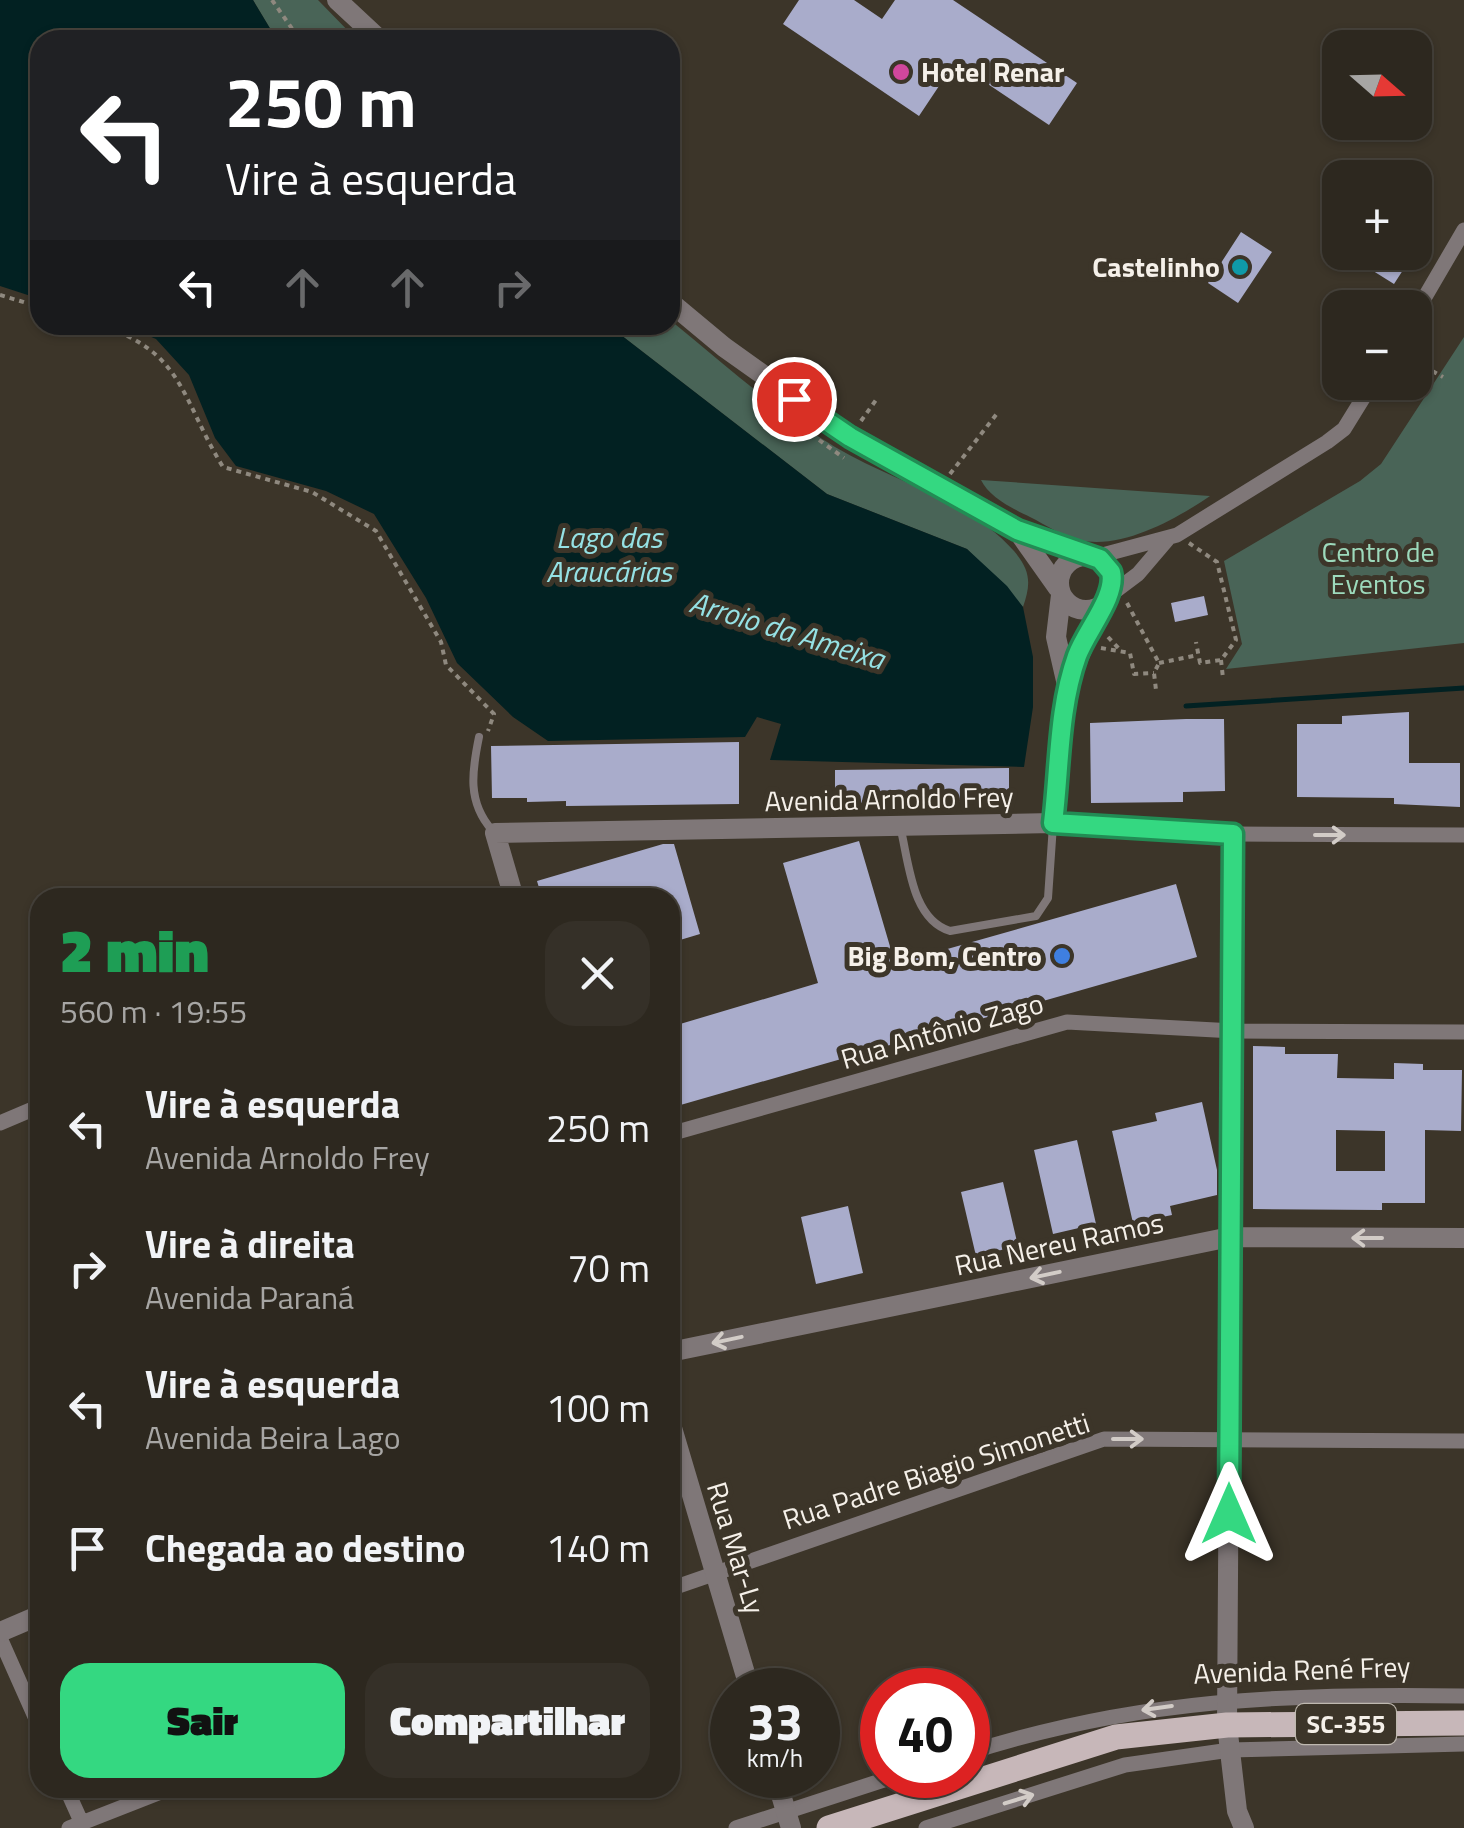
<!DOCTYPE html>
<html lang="pt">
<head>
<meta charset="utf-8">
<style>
  body { margin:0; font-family:"Titillium Web",sans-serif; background:#353028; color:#f1f3f6; height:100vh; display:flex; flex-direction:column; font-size:38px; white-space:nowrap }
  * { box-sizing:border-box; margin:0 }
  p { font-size:32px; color:#a7a6a4 }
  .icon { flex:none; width:55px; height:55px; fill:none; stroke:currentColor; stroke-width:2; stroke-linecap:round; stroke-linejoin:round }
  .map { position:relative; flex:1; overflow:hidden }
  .panel { position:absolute; left:30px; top:888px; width:650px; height:910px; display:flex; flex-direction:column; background:#2d281f; border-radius:30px; box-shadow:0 2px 8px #0004,0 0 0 2px #48443d }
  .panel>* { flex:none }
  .hud { position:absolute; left:30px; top:30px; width:650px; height:305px; border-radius:30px; box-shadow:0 2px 8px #0004,0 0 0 2px #48443d; background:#202124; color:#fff; overflow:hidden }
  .needle { width:65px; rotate:110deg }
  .fabs { position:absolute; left:1322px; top:30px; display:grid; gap:20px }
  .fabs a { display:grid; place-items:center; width:110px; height:110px; border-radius:20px; background:#2d281f; box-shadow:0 2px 8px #0004,0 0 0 2px #48443d; font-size:50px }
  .speed { position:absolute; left:710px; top:1668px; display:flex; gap:20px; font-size:50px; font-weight:700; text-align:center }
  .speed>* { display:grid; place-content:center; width:130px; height:130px; border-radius:50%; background:#2d281f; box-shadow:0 2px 8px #0004,0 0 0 2px #48443d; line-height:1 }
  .speed small { font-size:25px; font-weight:400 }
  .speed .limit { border:15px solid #d22; background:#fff; color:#111 }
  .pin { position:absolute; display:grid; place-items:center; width:85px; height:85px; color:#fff; margin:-42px; border:5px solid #fff; border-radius:50%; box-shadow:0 2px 10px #0007 }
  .me { position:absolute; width:110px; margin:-55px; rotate:0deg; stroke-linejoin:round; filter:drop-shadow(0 0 8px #0008) }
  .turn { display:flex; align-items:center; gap:35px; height:210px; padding:0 30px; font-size:45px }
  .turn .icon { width:130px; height:130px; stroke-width:2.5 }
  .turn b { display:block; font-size:70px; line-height:85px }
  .lanes { display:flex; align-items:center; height:95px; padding:0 30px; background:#0003; justify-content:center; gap:50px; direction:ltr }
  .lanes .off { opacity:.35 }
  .round { display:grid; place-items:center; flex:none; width:105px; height:105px; border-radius:30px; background:#353028 }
  .summary { display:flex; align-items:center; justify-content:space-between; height:170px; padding:0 30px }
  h1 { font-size:60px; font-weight:800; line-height:75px; color:#1e9e55 }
  .action { display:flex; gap:20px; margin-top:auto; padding:20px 30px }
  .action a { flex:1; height:115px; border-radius:30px; background:#34d881; color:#111; font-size:40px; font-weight:800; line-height:115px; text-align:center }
  .action a+a { background:#353028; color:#f1f3f6 }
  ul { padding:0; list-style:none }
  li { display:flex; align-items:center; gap:30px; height:140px; padding:0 30px }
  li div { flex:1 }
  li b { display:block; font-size:38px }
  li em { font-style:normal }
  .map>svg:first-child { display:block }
</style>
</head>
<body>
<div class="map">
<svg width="1464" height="1828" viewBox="0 0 1464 1828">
  <rect width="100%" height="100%" fill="#3c3529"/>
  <path fill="#496457" d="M253,0H318L357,40H277Z
    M670,320C723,363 777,412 835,447C892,481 969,500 1014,551C1031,571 1031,584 1023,607L967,549L827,494L608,325H670Z
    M1464,337V643L1226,669L1242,644L1224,561L1360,481L1381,464Z
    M981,480L1210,496C1176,519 1122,550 1079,540C1062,536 1046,525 1030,517C1013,509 989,497 981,480Z"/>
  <path fill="#022122" d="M0,0H253L277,40H40V299L0,286Z
    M123,325H608L827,494L967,549L1007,586L1023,607L1033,657V707L1024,767L770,760L781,724L757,717L745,737L548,741L513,717L457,663L426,598L374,514L326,491L236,466L215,438L189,375L156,339Z"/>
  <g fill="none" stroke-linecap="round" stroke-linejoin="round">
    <path stroke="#022122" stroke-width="5" d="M1186,706L1464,688"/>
  </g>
  <path fill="#a9accb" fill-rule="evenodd" d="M799,0H854L882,19L895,0H953L1077,83L1049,125L955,62L919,116L783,24Z
    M1241,232L1272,252L1238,303L1208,283Z
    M1381,252L1405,267L1394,284L1370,269Z
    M1204,596L1208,615L1175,622L1171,603Z
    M1409,712V763H1460V807L1394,804V798L1297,797V724H1342V716Z
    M1186,719H1224L1225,791L1183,792V802L1091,803L1090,723Z
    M739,742V804L566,806V801L527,802V798H492L491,746Z
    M1009,768V801L835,803V770Z
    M859,841L894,960L911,955L912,959L1176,884L1197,957L670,1108V1027L818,983L783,863Z
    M663,844H674L700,934L670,943V898H542L537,881Z
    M1253,1046L1285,1047V1054H1338L1337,1078L1394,1079V1063L1423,1064V1070H1462L1461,1131L1425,1130V1203H1382V1210L1253,1209ZM1336,1130L1385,1131V1171H1336Z
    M1202,1102L1217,1170V1195L1170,1206L1172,1215L1133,1223L1112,1131L1157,1121L1155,1113Z
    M1077,1140L1096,1224L1053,1234L1034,1150Z
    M1003,1182L1018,1246L976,1256L961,1192Z
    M848,1206L863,1273L816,1284L801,1217Z"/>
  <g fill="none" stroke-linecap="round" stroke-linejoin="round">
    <path stroke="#8f897f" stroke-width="4" stroke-dasharray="5 5" stroke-linecap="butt" d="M272,0L300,40
      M0,295L40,307
      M99,325C184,351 181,399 223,467L312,492L376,531L441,642L446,665L494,714L488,731
      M1415,361L1443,377
      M861,421L876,400
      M819,440L844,458
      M950,474L999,411
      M1189,543L1217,562L1236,640L1221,660L1200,663L1196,642
      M1127,603L1159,663L1154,673L1156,690
      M1108,637L1122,652
      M1101,648L1130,653L1134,674L1154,673
      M1221,660L1223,678
      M1159,663L1198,655"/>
    <path stroke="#7f7778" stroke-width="8" d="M479,737C472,771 467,802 492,830
      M900,826C909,861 911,919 950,931L1036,916L1048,898L1053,825"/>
    <path stroke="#7f7778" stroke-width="15" d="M1415,314L1464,230
      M1095,557L1177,535L1327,442L1344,429L1373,382
      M1110,595L1138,574L1167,540
      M1233,834L1464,835
      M0,1123L40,1106
      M670,1134L1067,1022L1234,1031L1464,1032
      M670,1589L1104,1439L1464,1441
      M0,1638L40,1728
      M968,1753C1136,1699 1289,1693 1464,1696
      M66,1788L84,1828
      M69,1828L171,1788
      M736,1828L899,1775
      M926,1828L1125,1765L1230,1750L1464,1744"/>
    <path stroke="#7f7778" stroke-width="20" d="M337,0L380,40
      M670,302L724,347L850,437L1017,530L1082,556
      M1017,530L1058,588
      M1059 583a27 27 0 1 1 54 0a27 27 0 1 1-54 0Z
      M1061,595L1056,637L1067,685
      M1053,823L1067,685L1100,607
      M514,898L495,833L1053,823L1233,834L1227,1725L1237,1811L1244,1828
      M670,1352L1230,1237L1464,1238
      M670,1421L750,1690
      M0,1632L40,1615
      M775,1775L791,1828"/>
    <path stroke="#c7b7b9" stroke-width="25" d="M829,1828L1116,1737L1227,1725L1464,1723"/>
  </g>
  <defs><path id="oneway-shaft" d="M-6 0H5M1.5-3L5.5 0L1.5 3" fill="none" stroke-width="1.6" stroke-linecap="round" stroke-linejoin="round" transform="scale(2.5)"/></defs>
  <g stroke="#d2ccc7">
    <use href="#oneway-shaft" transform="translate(1330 835)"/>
    <use href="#oneway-shaft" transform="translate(1367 1238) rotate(-180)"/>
    <use href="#oneway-shaft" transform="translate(1045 1275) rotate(168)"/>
    <use href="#oneway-shaft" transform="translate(727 1340) rotate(168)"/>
    <use href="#oneway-shaft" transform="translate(1128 1439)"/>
    <use href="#oneway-shaft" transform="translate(1157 1708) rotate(172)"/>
    <use href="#oneway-shaft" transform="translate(1019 1799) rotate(-17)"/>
  </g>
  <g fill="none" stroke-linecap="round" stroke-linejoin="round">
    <g stroke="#228c54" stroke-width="25">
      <path id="route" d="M794,399L850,437L1017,530L1100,559L1111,572C1117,596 1086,631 1077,656C1058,709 1060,767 1053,823L1233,834L1229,1514"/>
    </g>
    <use href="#route" stroke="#34d881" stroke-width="18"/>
  </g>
  <circle fill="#d1479c" stroke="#3c3529" stroke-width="4" cx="901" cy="72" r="10"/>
  <circle fill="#0f9aa8" stroke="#3c3529" stroke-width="4" cx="1240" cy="267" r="10"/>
  <circle fill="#3f7fe0" stroke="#3c3529" stroke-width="4" cx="1062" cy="956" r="10"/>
  <g text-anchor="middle" stroke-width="10" stroke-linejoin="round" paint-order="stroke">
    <rect fill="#3c3529" stroke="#beb8af" stroke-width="2.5" x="1296" y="1704" width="100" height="40" rx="8"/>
    <g font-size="25" font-weight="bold" fill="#f5f0e9">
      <text x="1346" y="1733">SC-355</text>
    </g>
    <g font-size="28" font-weight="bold" fill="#f5f0e9" stroke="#3c3529" text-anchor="end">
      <text x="921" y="82" text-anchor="start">Hotel Renar</text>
      <text x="1220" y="277">Castelinho</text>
      <text x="1042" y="966">Big Bom, Centro</text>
    </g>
    <g font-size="28" fill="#9ddabc" stroke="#3c3529">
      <text x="1378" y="562">Centro de<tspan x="1378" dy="32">Eventos</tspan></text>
    </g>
    <g font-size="28" fill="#f5f0e9" stroke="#3c3529">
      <text transform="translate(889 799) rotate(-1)" y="10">Avenida Arnoldo Frey</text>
      <text transform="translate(942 1031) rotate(-16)" y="10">Rua Antônio Zago</text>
      <text transform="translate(1059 1244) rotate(-12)" y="10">Rua Nereu Ramos</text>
      <text transform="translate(936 1471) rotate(-18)" y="10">Rua Padre Biagio Simonetti</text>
      <text transform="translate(736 1548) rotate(73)" y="10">Rua Mar-Ly</text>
      <text transform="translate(1302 1670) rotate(-2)" y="10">Avenida René Frey</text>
    </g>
    <g font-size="30" font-style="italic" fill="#95e1e4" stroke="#3c3529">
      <text x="609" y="548">Lago das<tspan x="609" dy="34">Araucárias</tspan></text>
      <text transform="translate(787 631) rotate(17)" y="10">Arroio da Ameixa</text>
    </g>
  </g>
</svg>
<div class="fabs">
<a><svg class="needle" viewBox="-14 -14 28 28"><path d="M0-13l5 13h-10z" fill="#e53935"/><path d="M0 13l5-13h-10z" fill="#a7a6a4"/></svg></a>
<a>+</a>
<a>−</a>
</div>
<div class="speed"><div>33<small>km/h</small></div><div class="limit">40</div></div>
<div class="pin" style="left:794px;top:399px;background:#d93025"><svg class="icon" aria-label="arrive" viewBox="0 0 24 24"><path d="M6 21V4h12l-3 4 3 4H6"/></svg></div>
<svg class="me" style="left:1229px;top:1514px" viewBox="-20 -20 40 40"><path d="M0-17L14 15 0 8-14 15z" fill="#34d881" stroke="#fff" stroke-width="4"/></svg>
<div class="hud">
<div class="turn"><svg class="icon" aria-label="left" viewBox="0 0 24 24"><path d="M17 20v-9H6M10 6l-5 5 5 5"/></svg><div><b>250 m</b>Vire à esquerda</div></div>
<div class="lanes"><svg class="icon" aria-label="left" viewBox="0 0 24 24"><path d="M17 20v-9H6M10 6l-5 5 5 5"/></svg><svg class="icon off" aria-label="ahead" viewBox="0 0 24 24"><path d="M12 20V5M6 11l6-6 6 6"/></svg><svg class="icon off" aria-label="ahead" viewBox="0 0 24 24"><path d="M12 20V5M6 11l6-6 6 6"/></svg><svg class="icon off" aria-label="right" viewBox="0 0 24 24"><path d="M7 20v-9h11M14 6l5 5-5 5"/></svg></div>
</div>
<section class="panel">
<div class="summary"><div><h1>2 min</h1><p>560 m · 19:55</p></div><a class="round"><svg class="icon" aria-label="close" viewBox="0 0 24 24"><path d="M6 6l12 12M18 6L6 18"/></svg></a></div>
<ul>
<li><svg class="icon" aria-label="left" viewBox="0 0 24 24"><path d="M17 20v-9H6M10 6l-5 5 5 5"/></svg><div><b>Vire à esquerda</b><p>Avenida Arnoldo Frey</p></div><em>250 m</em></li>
<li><svg class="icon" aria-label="right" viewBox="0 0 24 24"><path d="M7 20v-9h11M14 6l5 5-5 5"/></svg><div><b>Vire à direita</b><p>Avenida Paraná</p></div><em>70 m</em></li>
<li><svg class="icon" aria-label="left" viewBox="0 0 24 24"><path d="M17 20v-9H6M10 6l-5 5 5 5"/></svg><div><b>Vire à esquerda</b><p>Avenida Beira Lago</p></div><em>100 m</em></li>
<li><svg class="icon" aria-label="arrive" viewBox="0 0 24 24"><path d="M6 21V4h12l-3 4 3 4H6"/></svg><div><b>Chegada ao destino</b></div><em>140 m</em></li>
</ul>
<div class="action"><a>Sair</a><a>Compartilhar</a></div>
</section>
</div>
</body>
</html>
